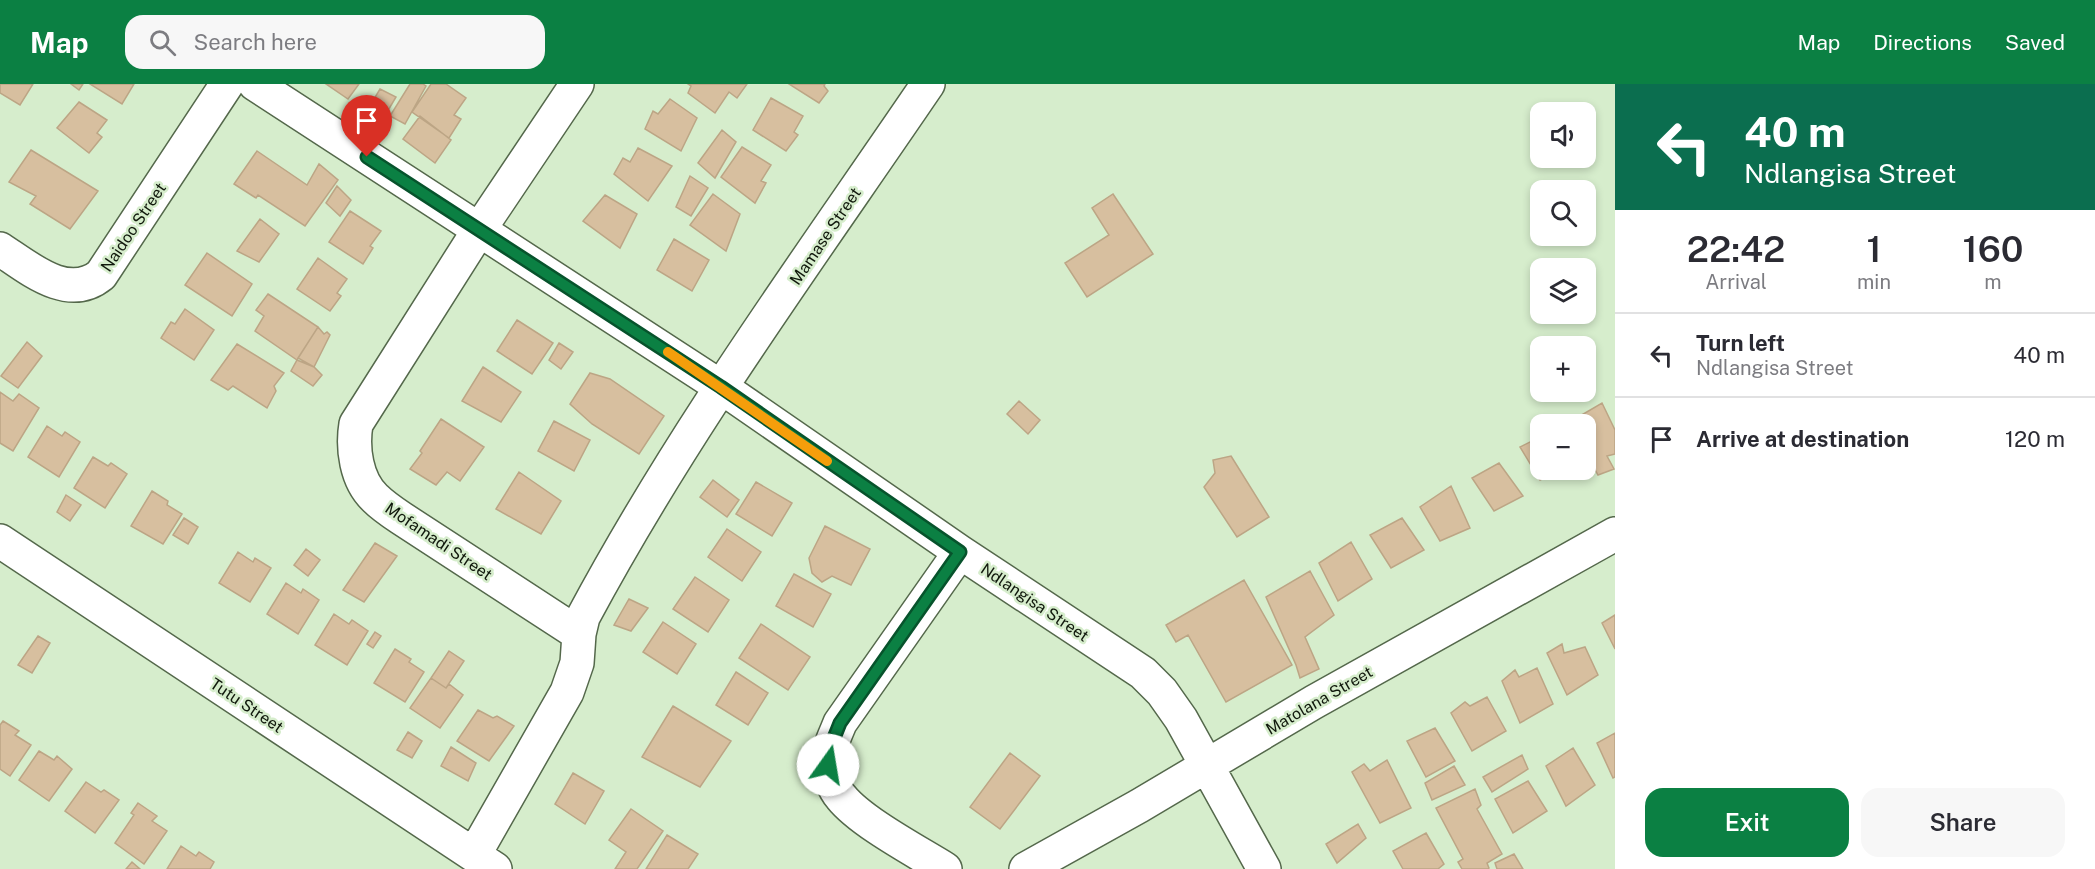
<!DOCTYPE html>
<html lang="en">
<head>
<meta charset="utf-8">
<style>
  body { margin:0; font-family:"Public Sans",sans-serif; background:#f7f7f7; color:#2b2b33; height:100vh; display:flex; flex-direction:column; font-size:22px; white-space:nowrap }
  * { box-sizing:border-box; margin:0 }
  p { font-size:20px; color:#7c7c81 }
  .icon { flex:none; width:33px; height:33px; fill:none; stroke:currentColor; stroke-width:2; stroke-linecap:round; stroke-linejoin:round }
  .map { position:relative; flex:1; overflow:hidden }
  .panel { display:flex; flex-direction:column; background:#fff; width:480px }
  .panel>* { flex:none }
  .top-card { background:#0b6e4f; color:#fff; overflow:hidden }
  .fabs { position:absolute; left:1530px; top:18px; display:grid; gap:12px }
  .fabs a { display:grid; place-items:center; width:66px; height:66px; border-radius:12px; background:#fff; box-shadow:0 3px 9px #0003; font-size:30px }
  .pin { position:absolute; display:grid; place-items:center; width:51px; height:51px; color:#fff; margin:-62px -26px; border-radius:50% 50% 50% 0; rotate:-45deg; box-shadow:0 0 6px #0007 }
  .pin .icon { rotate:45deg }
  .me { position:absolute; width:66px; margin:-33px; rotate:13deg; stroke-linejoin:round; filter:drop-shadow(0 0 4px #0008) }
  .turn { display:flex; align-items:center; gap:21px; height:126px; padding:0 30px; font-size:27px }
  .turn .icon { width:78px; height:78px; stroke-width:2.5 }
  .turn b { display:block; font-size:42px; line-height:51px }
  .eta { display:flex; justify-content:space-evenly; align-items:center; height:102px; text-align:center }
  .eta b { font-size:36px; font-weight:600; line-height:42px }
  .cta { display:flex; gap:12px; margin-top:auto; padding:12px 30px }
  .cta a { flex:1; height:69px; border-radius:18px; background:#0b8043; color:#fff; font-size:24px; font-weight:600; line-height:69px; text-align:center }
  .cta a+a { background:#f7f7f7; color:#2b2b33 }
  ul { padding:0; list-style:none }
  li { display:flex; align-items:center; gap:18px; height:84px; padding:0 30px; border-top:2px solid #e1e1e2 }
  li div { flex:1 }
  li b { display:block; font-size:22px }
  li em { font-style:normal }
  header { display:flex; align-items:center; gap:36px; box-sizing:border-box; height:84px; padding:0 30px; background:#0b8043; color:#fff }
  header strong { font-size:28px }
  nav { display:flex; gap:33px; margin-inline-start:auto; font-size:21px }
  .search { width:420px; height:54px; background:#f7f7f7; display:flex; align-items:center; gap:15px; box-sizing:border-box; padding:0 21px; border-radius:18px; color:#7c7c81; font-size:22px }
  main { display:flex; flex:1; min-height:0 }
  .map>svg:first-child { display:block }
</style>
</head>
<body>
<header>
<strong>Map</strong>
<div class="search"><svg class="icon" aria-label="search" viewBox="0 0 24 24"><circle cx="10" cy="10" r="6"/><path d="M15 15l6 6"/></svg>Search here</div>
<nav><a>Map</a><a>Directions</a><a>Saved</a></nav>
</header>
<main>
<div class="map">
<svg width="1615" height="785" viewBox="0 0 1615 785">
  <rect width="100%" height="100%" fill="#d6edcc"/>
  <path fill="#d7bf9f" stroke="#bca585" stroke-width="1.5" d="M0,0H33L20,21L0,9Z
    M71,0H83L79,6Z
    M90,0H134L122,20Z
    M326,0H359L348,15Z
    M410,0H423L426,2L405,40L390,32Z
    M431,0H446L466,14L454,31L461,35L449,54L412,28Z
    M688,0H747L737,14L729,8L715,29L688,9L691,2Z
    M789,0H825L824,2L828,7L819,19Z
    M380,5L396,13L383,35L368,25Z
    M771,14L803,32L794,48L798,51L786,67L753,46Z
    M670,15L697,34L681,67L645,45L653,27L658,30Z
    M79,18L107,36L97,49L102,53L89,69L57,44Z
    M420,32L451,56L435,79L403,55Z
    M722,46L736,58L715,94L698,79Z
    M742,63L771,81L761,97L766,99L755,119L721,93Z
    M638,64L672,82L648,117L614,90L623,74L630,78Z
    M31,66L98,107L70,145L30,120L36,112L9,98Z
    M257,67L307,101L319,80L338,96L305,142L258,111L256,114L234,100Z
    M690,92L708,104L691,132L676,123Z
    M337,102L351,116L340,132L326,119Z
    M713,110L740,130L726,167L690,141Z
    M1113,110L1153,170L1087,213L1065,179L1109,151L1092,124Z
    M605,111L637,130L620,164L583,137Z
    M350,127L381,147L370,162L373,164L363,180L329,158Z
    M260,135L279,150L259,178L237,167Z
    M674,155L709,176L692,207L657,186Z
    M207,169L252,200L232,232L185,201Z
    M318,174L347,195L337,209L341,212L330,227L297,205Z
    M268,210L318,243L297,276L255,247L264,232L256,226Z
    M185,225L214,246L194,276L161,254L171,238L175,240Z
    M517,236L553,259L532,290L497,267Z
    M318,243L324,250L327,248L330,251L314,283L298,274Z
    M27,258L42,272L18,304L1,292Z
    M559,259L573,268L561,285L549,276Z
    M237,260L284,289L274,302L276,307L267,324L233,302L228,306L211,296Z
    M297,276L314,283L322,291L313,302L291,287Z
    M483,283L521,308L501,338L462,317Z
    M590,289L610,295L664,332L639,370L592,340L570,320Z
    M0,308L13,317L19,310L39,324L13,367L0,359Z
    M1019,317L1040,336L1028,350L1007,330Z
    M1602,319L1615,346V370L1607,372L1614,385L1598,391L1586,369V340L1568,339Z
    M441,335L484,363L460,397L447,388L436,401L410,385L422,369L420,367Z
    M554,337L590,356L574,387L538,367Z
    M47,342L62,352L65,348L80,358L59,393L28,373Z
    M1540,353V386H1562L1540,396L1520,363Z
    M1231,372L1269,433L1237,453L1204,403L1215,389L1213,376Z
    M93,373L108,382L111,379L127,390L105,424L74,404Z
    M1499,379L1523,412L1494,427L1472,394Z
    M519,388L561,417L541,450L496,425Z
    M713,396L739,416L727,433L700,413Z
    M756,398L792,419L772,452L736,430Z
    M1451,402L1470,444L1440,457L1420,423Z
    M152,407L168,417L167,421L182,430L163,460L131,442Z
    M66,411L81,421L70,437L57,428Z
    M184,434L198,443L188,460L173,451Z
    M1402,434L1424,466L1391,484L1370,451Z
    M825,442L870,465L851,501L832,492L822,498L812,489L809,474Z
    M727,445L761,468L742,497L708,473Z
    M1351,458L1372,495L1338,517L1319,479Z
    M375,459L397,472L364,518L343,506Z
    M306,465L320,476L308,492L294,481Z
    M238,468L253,478L255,474L271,484L250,518L219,499Z
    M1310,487L1334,531L1305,553L1319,585L1300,594L1296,581L1266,513Z
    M794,490L831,510L813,543L776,522Z
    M695,493L729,516L708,548L673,525Z
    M1244,496L1292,581L1226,618L1188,551L1176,558L1166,541Z
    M286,499L301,509L303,505L319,516L298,550L267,530Z
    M629,515L648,524L631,547L614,541Z
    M334,530L349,540L352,536L368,547L347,581L315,561Z
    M1615,531V565L1602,539Z
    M663,538L696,560L677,590L643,568Z
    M761,540L810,573L788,606L739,574Z
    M375,548L381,552L373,564L367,560Z
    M38,552L50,559L32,589L18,581Z
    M1562,560L1564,569L1585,563L1598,591L1567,611L1547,569Z
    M395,565L411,575L409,578L424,588L405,618L374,599Z
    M449,567L464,577L446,604L431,594Z
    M1537,584L1553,620L1520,639L1502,597L1515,586L1519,593Z
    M736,588L768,609L748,641L716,621Z
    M431,594L446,604L449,600L463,611L440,644L410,624Z
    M1487,613L1506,647L1472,667L1451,629L1465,618L1470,622Z
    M673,622L731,657L700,703L642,673Z
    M478,626L493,634L497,632L514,642L489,677L457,657Z
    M3,637L19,647L15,651L31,661L10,692L0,685V641Z
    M1435,644L1455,677L1426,693L1407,657Z
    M408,648L422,657L412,674L397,666Z
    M1615,649V693L1613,694L1597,659Z
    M451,663L476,679L468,697L441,682Z
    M1573,664L1595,701L1566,722L1546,682Z
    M39,667L54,676L57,672L72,685L49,717L19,696Z
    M1010,669L1040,692L1000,745L970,723Z
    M1522,671L1528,685L1492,708L1483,693Z
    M1387,676L1411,724L1380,739L1352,688L1364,680L1370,687Z
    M1454,682L1465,701L1432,716L1425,699Z
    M573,689L604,707L585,740L555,720Z
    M1528,697L1547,727L1513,749L1495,715Z
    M86,698L101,708L104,706L119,716L95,749L65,727Z
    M1475,705L1481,721L1477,725L1502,770L1487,779L1489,784L1488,785H1462L1458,778L1463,775L1436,724Z
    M138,719L157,732L152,737L167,747L144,780L115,759L134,731L131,729Z
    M631,725L663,747L637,785H615L626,768L609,756Z
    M1358,740L1366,754L1337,779L1326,760Z
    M1426,749L1444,780L1438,785H1403L1393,767Z
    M667,751L698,770L688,785H646Z
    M181,762L196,772L199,768L214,778L210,785H167Z
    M1514,770L1523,785H1497L1495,779Z
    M132,778L140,785H126Z"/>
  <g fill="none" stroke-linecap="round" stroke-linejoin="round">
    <g stroke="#54684b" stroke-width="36">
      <path id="minor" d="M255,0L721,303L960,468L1143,589L1162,608L1181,635L1264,785
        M577,0L479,146L356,340C352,364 356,396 375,414C383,422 392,428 401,434L579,550
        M0,165C29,184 68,218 101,191L227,0
        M0,457L495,785
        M474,771L567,608L577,579L579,550L583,533C683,346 809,175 928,0
        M945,785C916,767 861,738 841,713C834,705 828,689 828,679C828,664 835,652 840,639L960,468
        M1026,785L1139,722L1314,618L1615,450"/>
    </g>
    <use href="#minor" stroke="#fff" stroke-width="33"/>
  </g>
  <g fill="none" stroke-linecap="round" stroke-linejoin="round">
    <g stroke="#07532c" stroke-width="15">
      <path id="route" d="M367,73L721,303L960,468L840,639L830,664L828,681"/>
    </g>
    <use href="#route" stroke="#0b8043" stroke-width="10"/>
    <path stroke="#f59e0b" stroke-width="10" d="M668,268L827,377"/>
  </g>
  <g text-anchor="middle" stroke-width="5" stroke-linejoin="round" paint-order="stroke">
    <g font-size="16" fill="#10180c" stroke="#d6edcc">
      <text transform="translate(133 143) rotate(-56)" y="6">Naidoo Street</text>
      <text transform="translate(825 152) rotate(-56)" y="6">Mamase Street</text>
      <text transform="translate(439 457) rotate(34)" y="6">Mofamadi Street</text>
      <text transform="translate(1035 518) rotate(34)" y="6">Ndlangisa Street</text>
      <text transform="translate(1319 616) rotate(-30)" y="6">Matolana Street</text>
      <text transform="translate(247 621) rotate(34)" y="6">Tutu Street</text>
    </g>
  </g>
</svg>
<div class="fabs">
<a><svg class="icon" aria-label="sound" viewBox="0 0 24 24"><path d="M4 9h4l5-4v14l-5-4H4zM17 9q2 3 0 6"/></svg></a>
<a><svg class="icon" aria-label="search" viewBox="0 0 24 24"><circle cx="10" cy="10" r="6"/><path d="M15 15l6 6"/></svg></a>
<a><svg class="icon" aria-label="layers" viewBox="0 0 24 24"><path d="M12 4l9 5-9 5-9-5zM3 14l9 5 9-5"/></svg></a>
<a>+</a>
<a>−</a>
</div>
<div class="pin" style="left:367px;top:73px;background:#d93025"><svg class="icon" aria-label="arrive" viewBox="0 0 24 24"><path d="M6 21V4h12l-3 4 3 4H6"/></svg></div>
<svg class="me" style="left:828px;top:681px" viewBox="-20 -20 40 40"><circle r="19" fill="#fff"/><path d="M0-13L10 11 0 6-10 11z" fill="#0b8043"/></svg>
</div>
<section class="panel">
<div class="top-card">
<div class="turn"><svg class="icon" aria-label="left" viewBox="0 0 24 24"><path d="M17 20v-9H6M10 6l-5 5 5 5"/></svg><div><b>40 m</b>Ndlangisa Street</div></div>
</div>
<div class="eta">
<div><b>22:42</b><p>Arrival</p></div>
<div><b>1</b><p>min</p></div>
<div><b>160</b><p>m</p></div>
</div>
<ul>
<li><svg class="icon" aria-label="left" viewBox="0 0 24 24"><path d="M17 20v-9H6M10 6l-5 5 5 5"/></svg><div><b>Turn left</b><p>Ndlangisa Street</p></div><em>40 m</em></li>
<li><svg class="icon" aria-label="arrive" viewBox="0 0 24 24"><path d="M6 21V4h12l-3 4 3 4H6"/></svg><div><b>Arrive at destination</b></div><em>120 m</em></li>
</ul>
<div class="cta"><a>Exit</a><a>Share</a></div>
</section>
</main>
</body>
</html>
